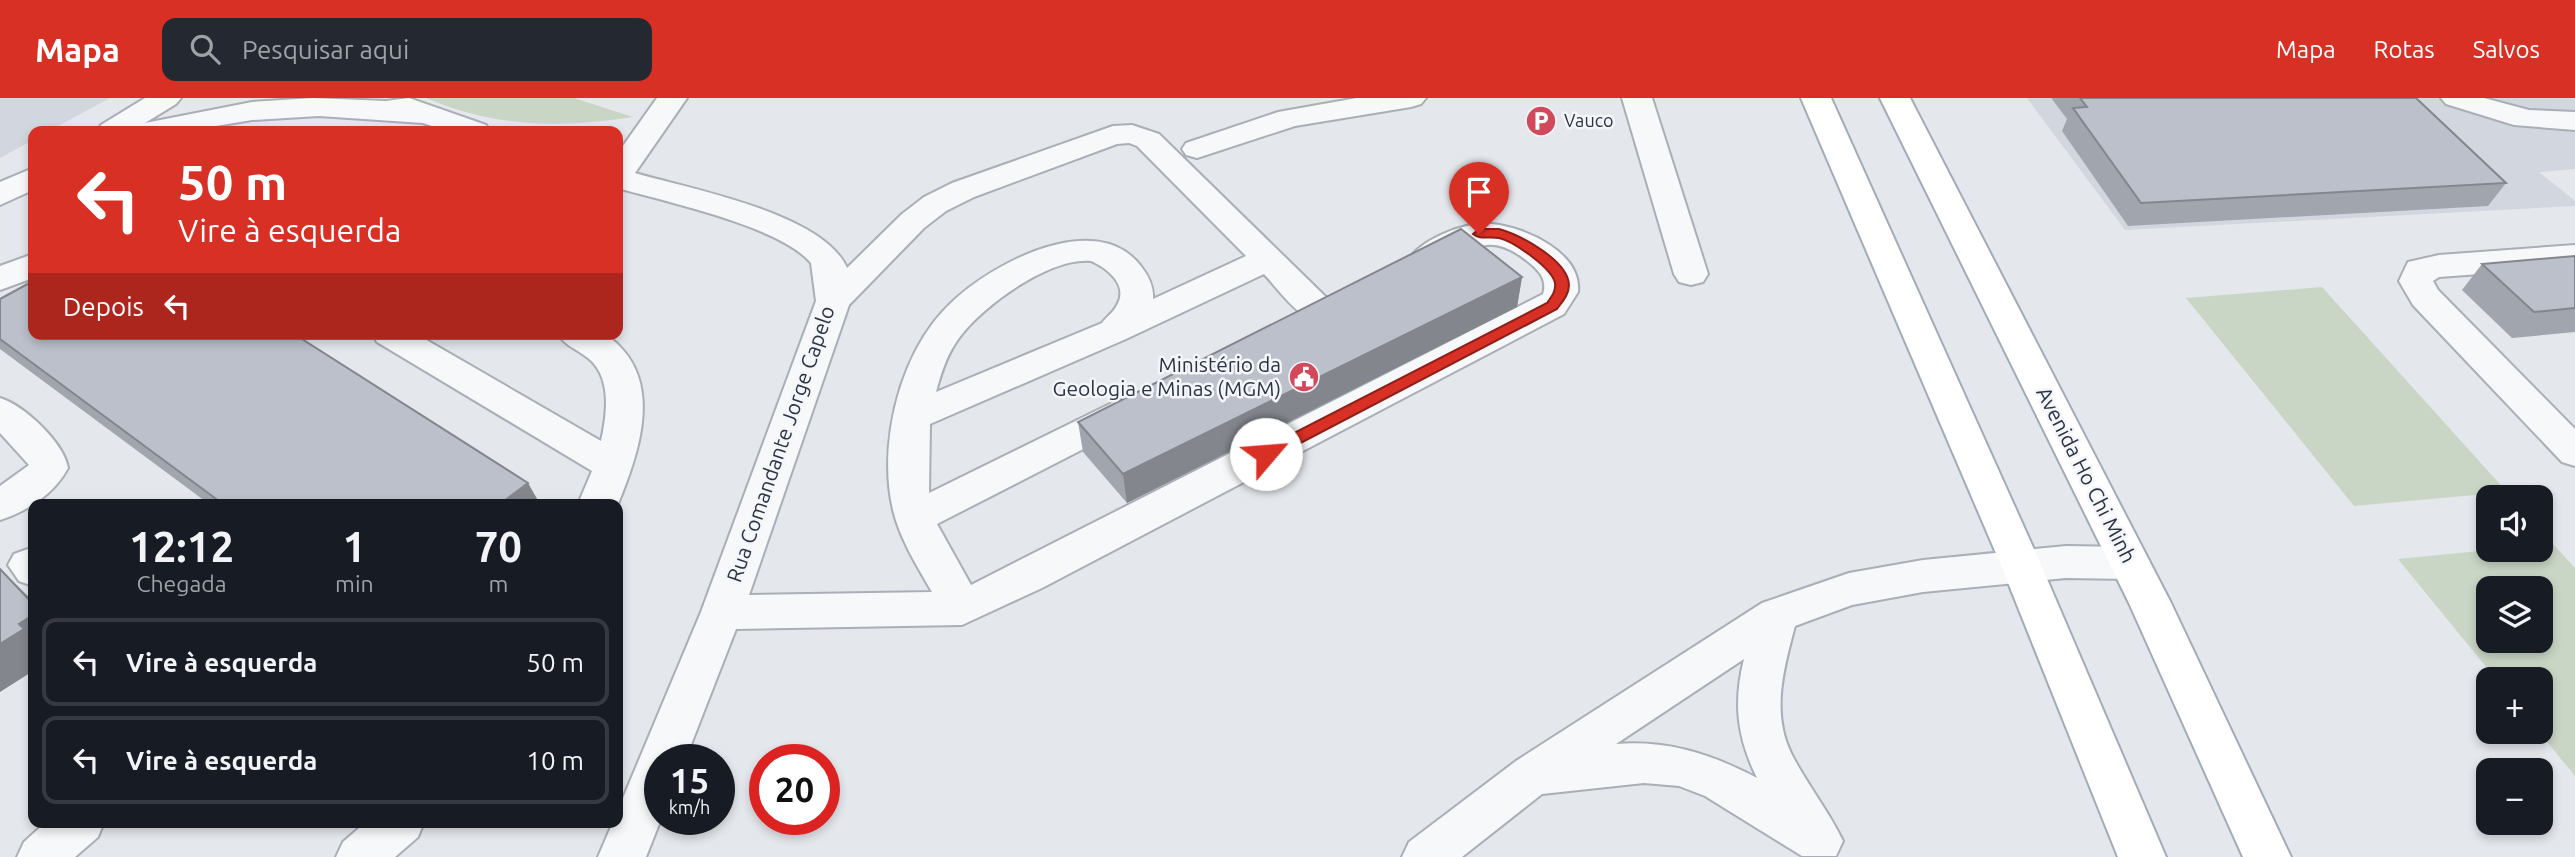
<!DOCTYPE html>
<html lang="pt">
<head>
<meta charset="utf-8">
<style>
  body { margin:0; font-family:Ubuntu,sans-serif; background:#242831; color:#f1f3f6; height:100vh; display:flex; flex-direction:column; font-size:26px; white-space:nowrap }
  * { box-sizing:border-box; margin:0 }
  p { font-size:23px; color:#9ea1a6 }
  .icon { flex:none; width:38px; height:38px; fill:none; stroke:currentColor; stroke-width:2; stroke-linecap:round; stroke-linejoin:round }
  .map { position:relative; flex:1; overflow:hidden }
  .side { position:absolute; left:28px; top:401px; width:595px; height:329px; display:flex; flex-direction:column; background:#171b24; border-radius:14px; box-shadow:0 4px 10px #0003 }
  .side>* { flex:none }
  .banner { position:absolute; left:28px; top:28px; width:595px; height:214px; border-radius:14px; box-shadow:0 4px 10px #0003; background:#d93025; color:#fff; overflow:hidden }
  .tools { position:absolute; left:2476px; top:387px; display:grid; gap:14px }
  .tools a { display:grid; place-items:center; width:77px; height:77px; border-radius:14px; background:#171b24; box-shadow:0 4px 10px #0003; font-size:35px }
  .speed { position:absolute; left:644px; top:646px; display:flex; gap:14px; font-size:35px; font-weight:700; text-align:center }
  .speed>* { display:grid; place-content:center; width:91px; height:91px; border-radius:50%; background:#171b24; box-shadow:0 4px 10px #0003; line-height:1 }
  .speed small { font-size:18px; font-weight:400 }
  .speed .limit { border:10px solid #d22; background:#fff; color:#111 }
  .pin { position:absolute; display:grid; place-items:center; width:60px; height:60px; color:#fff; margin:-72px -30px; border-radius:50% 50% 50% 0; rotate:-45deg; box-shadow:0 0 7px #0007 }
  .pin .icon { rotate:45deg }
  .me { position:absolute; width:77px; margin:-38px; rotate:63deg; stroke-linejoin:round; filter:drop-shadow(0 0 5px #0008) }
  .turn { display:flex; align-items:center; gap:24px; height:147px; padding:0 35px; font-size:32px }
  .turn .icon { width:91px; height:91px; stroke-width:2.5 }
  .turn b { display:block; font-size:49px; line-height:60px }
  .then { display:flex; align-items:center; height:66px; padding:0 35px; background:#0003; gap:14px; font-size:26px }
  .eta { display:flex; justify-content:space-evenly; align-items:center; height:119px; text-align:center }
  .eta b { font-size:42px; font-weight:700; line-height:49px }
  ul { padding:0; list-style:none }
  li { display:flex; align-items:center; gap:21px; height:88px; margin:0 14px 10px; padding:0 21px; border:4px solid #363941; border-radius:14px }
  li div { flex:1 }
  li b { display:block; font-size:26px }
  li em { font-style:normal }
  header { display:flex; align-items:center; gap:42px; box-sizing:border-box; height:98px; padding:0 35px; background:#d93025; color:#fff }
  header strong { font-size:33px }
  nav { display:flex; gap:38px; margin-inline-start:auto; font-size:24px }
  .search { width:490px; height:63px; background:#242831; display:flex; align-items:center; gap:18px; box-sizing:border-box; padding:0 24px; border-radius:14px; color:#9ea1a6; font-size:26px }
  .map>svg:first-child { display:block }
</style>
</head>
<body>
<header>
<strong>Mapa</strong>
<div class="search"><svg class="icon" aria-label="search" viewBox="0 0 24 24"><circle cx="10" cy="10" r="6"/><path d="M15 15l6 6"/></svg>Pesquisar aqui</div>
<nav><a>Mapa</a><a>Rotas</a><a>Salvos</a></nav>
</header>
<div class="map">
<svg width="2575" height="759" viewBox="0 0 2575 759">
  <rect width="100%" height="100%" fill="#e4e7ec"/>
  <path fill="#d2d6de" d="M0,0H110L49,33H33V42L0,60Z
    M2027,0H2575V71L2539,74L2575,103V108L2125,132Z"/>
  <path fill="#c9d6c5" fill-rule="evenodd" d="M426,0H574L633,19C559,30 497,30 426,0Z
    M2322,189L2507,394L2354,408L2186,200Z
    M2552,445L2575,470V678L2539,634L2541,581H2496L2398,461L2490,452H2541V446ZM2488,490H2541V542H2488Z"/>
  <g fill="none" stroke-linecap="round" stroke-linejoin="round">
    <g stroke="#a9aeb7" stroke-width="4">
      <path id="minor" d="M145,0H181L176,6L145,25L252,4L313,0L386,3L409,0L486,27L490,33H447L423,25L319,18L252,22L186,33H136L138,30L133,33H97L101,27Z
        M657,0H687L635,75C690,91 823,115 847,170L902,116L924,99L952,85L1113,28L1132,27L1159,36L1334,207L1339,215L1334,223C1304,231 1283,196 1264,176L1126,241L930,326L929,395L1112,305L1125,301L1138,305L1143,314L1138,323L937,426L971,487L1543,196C1547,183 1541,175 1532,167C1483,125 1472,159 1426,172L1414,169L1409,161C1423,140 1467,123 1492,126C1524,129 1582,154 1578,194L1564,216L1042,490L962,527L736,531L685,662H660L661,721L646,759H598L613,724H618V712L701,514L816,203L811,165C780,128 666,104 618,90V55ZM1129,45L1137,48L1246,158L1153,201C1154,188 1148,177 1140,167C1095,110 991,166 951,205C937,218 925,235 916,252C892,298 881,361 893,412C900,441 917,468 932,494L749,497L849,207L924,130L946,113L974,99L1117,46ZM1091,163C1107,170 1129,187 1117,207C1114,214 1106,219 1102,225L936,294C941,275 947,256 959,240C982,208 1050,159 1091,163Z
        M1357,0H1426L1421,6L1411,9L1295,28L1197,60L1186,57L1182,51L1186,45L1278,14Z
        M1622,0H1652L1708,176L1703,184L1691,187L1679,184L1674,176Z
        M2441,0H2484L2529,12L2575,14V32L2514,27L2446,6Z
        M33,70V92L0,107V84Z
        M2575,147V169L2439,179L2433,183L2438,192L2575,331V368L2562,364L2413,207L2399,183L2408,164L2439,157Z
        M33,156V180L0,192V168Z
        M372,236H416L601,343C607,316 612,279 588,260C577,251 565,248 558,236C571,236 588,234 601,236C609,238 618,246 623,252C661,295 636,362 618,406H578L592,373L377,244Z
        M0,300C24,307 64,345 68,370C54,396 28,413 0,422V388L29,367L0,335Z
        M2066,448L2130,449L2144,454L2150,465L2144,476L2130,481L2066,480L1923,494L1852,507L1795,528C1784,569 1771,614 1791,655C1806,685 1828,712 1843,743L1836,758H1802L1705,698L1679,688L1644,685L1542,696L1462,759H1402L1409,744L1516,663L1762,505L1849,475L1923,462ZM1744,561C1733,605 1737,639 1757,680C1711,656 1668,642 1616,646Z
        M28,451L33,453V488L19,483L8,467L14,456Z
        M46,724H104L98,739L75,759H17L24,744Z
        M366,724H424L418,739L395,759H336L343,744Z"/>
    </g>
    <g stroke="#a3abb8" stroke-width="4">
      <path id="major" d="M1801,0H1831L2041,467L2166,759H2118L2001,467Z
        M1880,0H1910L2171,505L2291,759H2243L2129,505Z"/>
    </g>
    <use href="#minor" fill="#f7f8fa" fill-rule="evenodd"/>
    <use href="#major" fill="#fff" fill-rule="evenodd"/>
  </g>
  <path fill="#a1a5ae" d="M2052,0H2416L2506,85L2488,108L2128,128L2062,33L2067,21L2052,1Z
    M2575,158V234L2512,240L2462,192L2482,166Z
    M1522,179L1517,209L1127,405L1083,354L1078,324Z
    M0,201L540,406H209L0,251Z"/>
  <path fill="#83868d" d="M1522,179L1517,209L1127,405L1123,376Z
    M528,385L540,406H500Z
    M0,471L33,503V506Z
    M33,517V573L0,594V546L19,526Z"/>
  <path fill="#bbc0ca" stroke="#83868d" stroke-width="2" d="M2080,0H2416L2506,85L2141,105L2073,10L2087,9Z
    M1461,131L1522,179L1123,376L1078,324Z
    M2575,158V210L2534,214L2482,166Z
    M33,183V236H294L528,385L500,406H223L0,241V201Z
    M0,471L33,506V517L19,526L24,531L0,546Z"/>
  <path fill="#d93025" stroke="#8d1f18" stroke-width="2" d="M1499,131C1520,137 1568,162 1569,187C1569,197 1562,204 1557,211L1272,360H1261V352L1547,205C1552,198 1556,193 1555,185C1552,170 1513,143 1499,140C1489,138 1480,142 1473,136L1479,131Z"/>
  <defs>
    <g id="parking-disc" transform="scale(1.575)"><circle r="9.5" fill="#d1495b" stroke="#f4f6f9"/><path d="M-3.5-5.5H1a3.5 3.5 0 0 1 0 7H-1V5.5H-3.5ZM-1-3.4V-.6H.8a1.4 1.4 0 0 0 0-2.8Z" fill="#fff"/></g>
    <g id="civic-disc" transform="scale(1.575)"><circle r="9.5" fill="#d1495b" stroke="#f4f6f9"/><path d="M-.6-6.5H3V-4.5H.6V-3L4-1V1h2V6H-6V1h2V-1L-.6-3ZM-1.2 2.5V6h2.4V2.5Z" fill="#fff"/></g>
  </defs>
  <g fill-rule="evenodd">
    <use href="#parking-disc" x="1541" y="23"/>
    <use href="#civic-disc" x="1304" y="279"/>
  </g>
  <g text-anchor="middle" stroke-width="5" stroke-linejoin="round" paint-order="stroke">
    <g font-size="18" fill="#2b3445" stroke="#f4f6f9" text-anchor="start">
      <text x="1564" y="29">Vauco</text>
    </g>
    <g font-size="21" fill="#2b3445" stroke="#f4f6f9" text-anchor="end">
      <text x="1281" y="274">Ministério da<tspan x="1281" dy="24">Geologia e Minas (MGM)</tspan></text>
    </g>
    <g font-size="21" fill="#2b3445" stroke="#f4f6f9">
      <text transform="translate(781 346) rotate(-71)" y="7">Rua Comandante Jorge Capelo</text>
      <text transform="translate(2086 377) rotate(63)" y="7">Avenida Ho Chi Minh</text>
    </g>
  </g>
</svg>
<div class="tools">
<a><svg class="icon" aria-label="sound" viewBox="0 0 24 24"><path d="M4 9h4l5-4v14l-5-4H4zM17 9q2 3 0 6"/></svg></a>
<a><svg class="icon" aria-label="layers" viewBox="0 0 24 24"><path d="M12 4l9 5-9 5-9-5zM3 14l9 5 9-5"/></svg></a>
<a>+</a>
<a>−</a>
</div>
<div class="speed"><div>15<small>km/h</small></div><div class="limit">20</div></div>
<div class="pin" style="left:1479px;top:136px;background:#d93025"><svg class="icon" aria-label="arrive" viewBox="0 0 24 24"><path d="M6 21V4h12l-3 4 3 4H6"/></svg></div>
<svg class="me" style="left:1266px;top:356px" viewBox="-20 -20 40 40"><circle r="19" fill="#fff"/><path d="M0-13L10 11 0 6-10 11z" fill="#d93025"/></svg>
<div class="banner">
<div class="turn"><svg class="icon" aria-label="left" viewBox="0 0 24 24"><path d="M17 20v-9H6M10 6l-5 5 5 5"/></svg><div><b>50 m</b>Vire à esquerda</div></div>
<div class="then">Depois<svg class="icon" aria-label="left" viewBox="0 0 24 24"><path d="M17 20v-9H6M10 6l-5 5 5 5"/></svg></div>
</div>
<section class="side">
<div class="eta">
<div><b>12:12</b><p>Chegada</p></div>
<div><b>1</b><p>min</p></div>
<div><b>70</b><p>m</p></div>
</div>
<ul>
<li><svg class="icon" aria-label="left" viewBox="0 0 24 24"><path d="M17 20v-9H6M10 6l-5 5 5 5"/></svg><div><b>Vire à esquerda</b></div><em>50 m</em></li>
<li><svg class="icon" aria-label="left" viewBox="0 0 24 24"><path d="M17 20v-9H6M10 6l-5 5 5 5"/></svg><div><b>Vire à esquerda</b></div><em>10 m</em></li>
</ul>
</section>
</div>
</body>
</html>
